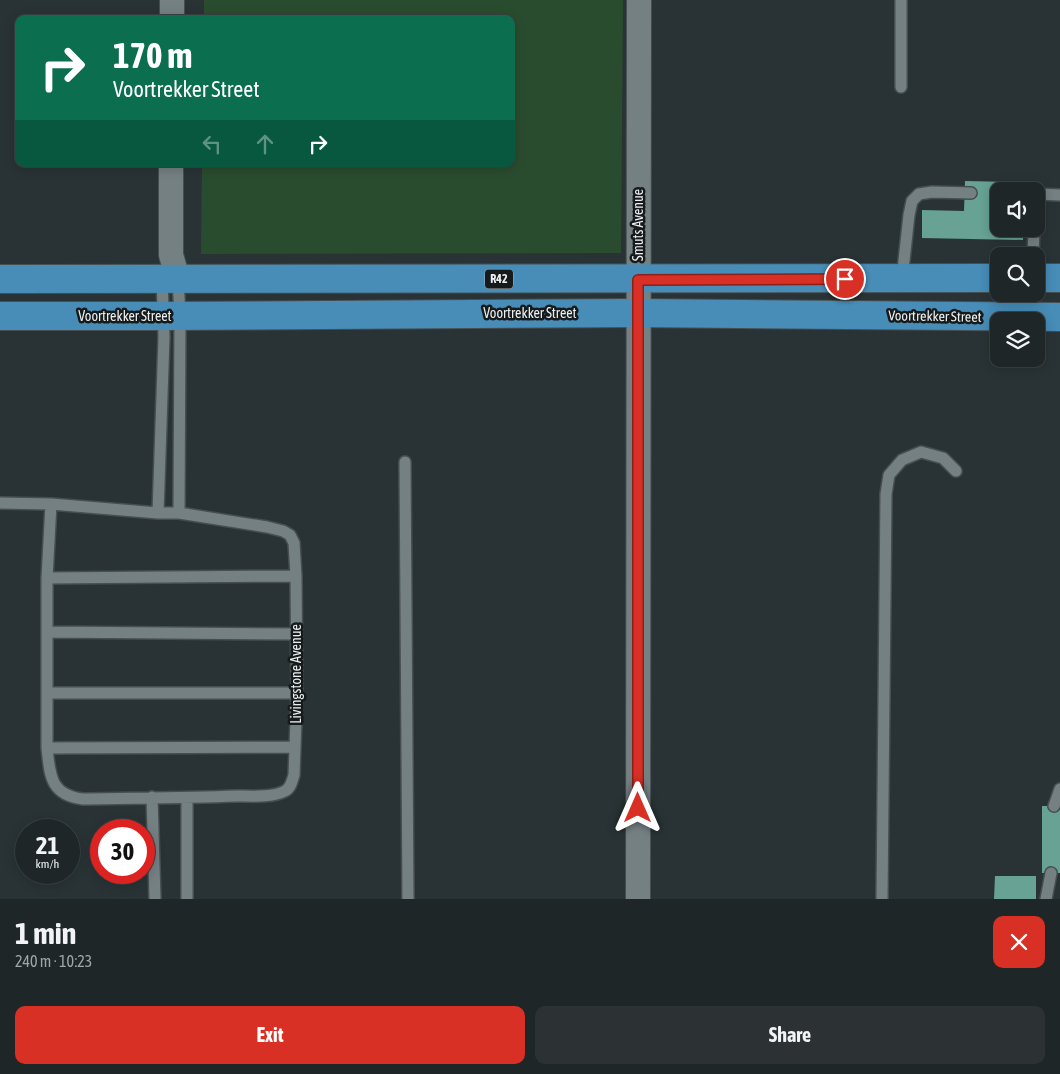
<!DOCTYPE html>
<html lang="en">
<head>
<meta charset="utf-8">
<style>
  body { margin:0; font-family:"Asap Condensed",sans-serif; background:#2c3234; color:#f1f3f6; height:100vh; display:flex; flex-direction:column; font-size:19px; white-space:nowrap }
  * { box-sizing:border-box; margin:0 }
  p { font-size:16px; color:#a1a5a8 }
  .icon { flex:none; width:28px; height:28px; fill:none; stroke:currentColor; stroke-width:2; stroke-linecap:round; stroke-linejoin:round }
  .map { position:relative; height:899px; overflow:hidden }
  .drawer { display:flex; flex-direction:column; background:#1f2628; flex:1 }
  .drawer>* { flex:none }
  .hud { position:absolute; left:15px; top:15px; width:500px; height:152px; border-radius:10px; box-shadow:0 2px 12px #0003,0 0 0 1px #3c4345; background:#0b6e4f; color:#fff; overflow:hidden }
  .fabs { position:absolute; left:990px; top:182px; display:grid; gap:10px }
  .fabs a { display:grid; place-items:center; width:55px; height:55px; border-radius:10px; background:#1f2628; box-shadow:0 2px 12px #0003,0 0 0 1px #3c4345; font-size:25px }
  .speed { position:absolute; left:15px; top:819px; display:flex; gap:10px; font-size:25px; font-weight:700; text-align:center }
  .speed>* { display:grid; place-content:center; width:65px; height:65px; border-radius:50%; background:#1f2628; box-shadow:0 2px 12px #0003,0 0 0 1px #3c4345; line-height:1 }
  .speed small { font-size:12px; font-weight:400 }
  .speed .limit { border:8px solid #d22; background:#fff; color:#111 }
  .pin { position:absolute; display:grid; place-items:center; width:42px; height:42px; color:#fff; margin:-21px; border:2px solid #fff; border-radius:50%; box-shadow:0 1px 5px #0007 }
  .me { position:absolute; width:55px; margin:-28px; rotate:0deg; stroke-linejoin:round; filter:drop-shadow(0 0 4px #0008) }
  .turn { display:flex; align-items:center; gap:18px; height:105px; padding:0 15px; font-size:22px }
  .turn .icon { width:65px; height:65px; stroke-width:2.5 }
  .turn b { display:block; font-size:35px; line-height:42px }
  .lanes { display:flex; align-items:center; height:48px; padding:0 15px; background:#0003; justify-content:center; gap:25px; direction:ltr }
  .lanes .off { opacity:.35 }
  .round { display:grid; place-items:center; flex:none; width:52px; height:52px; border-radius:10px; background:#2c3234 }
  .summary { display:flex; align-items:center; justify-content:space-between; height:85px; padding:0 15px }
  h1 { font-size:30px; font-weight:700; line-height:38px }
  .primary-button { display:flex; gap:10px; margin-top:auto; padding:10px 15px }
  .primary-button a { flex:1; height:58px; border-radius:10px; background:#d93025; color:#fff; font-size:20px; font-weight:700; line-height:58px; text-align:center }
  .primary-button a+a { background:#2c3234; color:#f1f3f6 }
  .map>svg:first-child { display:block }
</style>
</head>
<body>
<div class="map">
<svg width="1060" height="899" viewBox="0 0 1060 899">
  <rect width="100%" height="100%" fill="#293335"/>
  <path fill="#2a4c2e" d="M204,0H623L621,253L201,254L202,164H511V19H204Z"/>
  <path fill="#67a295" d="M965,181L1012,182V191H999V229H1023V240L922,238V210L964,211Z
    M1042,806H1060V873H1042Z
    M995,876H1036V899H994Z"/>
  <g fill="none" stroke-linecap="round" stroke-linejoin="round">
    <g stroke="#464e50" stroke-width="14">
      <path id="service" d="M901,0V87
        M1036,194L1060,195
        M1033,256L1034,229
        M178,279L180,316L179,513
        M902,279L909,215L912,201L919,194L932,192L971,193
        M405,462L408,899
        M0,503L51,504L158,513H179L267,527L283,531L290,535L294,543L296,576L297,693L294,775C292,781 291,788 285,791C272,798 250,796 236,796C185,798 134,798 83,799C50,795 50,775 47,748V578L51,504
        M158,513L164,337L162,279
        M47,578L296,576
        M47,632L297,634
        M47,693H297
        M47,748L295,747
        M152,797L155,899
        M1054,806L1060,789
        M187,899V798
        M882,899L886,494L889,475L902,460L921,452L943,458L956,471
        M1046,899L1051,873"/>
    </g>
    <g stroke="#464e50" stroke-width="26">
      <path id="minor" d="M172,19V0
        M171,164V255L178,279
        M638,899L639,0"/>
    </g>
    <g stroke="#464e50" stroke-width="30">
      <path id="primary" d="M1036,278H1060
        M0,279L999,278
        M0,316H163L638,313L1060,317"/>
    </g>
    <use href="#service" stroke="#758083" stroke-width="11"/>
    <use href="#minor" stroke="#758083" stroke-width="24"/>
    <use href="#primary" stroke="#478db8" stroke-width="28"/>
  </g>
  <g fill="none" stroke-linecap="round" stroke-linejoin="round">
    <g stroke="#8d1f18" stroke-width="12">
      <path id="route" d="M638,808V280L845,279"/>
    </g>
    <use href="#route" stroke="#d93025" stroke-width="9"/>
  </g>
  <g text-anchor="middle" stroke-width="5" stroke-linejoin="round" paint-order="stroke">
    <rect fill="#161a1b" stroke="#aab0b2" stroke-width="1" x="485" y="269.5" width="28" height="19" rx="4"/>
    <g font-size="12" font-weight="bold" fill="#eaf0f2">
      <text x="499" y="283">R42</text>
    </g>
    <g font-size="14" fill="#eaf0f2" stroke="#161a1b">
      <text transform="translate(638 225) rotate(-90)" y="5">Smuts Avenue</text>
      <text x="530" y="318">Voortrekker Street</text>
      <text x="125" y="321">Voortrekker Street</text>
      <text transform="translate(935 316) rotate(1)" y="5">Voortrekker Street</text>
      <text transform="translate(296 674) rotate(-90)" y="5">Livingstone Avenue</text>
    </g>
  </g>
</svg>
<div class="fabs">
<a><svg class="icon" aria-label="sound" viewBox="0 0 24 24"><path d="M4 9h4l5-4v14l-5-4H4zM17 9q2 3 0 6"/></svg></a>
<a><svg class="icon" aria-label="search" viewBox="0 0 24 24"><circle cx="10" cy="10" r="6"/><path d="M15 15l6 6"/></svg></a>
<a><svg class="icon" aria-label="layers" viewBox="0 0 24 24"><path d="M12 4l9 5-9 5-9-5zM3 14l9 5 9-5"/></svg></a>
</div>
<div class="speed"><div>21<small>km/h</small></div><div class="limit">30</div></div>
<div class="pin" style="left:845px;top:279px;background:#d93025"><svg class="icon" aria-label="arrive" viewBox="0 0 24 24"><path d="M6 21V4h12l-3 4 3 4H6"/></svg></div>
<svg class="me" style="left:638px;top:808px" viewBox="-20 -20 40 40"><path d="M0-17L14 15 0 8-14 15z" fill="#d93025" stroke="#fff" stroke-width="4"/></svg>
<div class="hud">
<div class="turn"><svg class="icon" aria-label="right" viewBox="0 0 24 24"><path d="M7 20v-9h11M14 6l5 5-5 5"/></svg><div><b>170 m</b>Voortrekker Street</div></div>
<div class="lanes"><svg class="icon off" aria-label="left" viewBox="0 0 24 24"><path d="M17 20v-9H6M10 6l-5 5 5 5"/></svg><svg class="icon off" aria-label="ahead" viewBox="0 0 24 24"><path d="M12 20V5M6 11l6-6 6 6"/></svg><svg class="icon" aria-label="right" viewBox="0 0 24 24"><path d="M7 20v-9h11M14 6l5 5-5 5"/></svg></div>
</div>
</div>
<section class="drawer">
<div class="summary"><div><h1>1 min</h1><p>240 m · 10:23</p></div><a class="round" style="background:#d93025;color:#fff"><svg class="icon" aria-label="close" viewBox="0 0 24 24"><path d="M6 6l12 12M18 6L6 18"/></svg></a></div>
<div class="primary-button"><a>Exit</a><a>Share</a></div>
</section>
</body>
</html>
